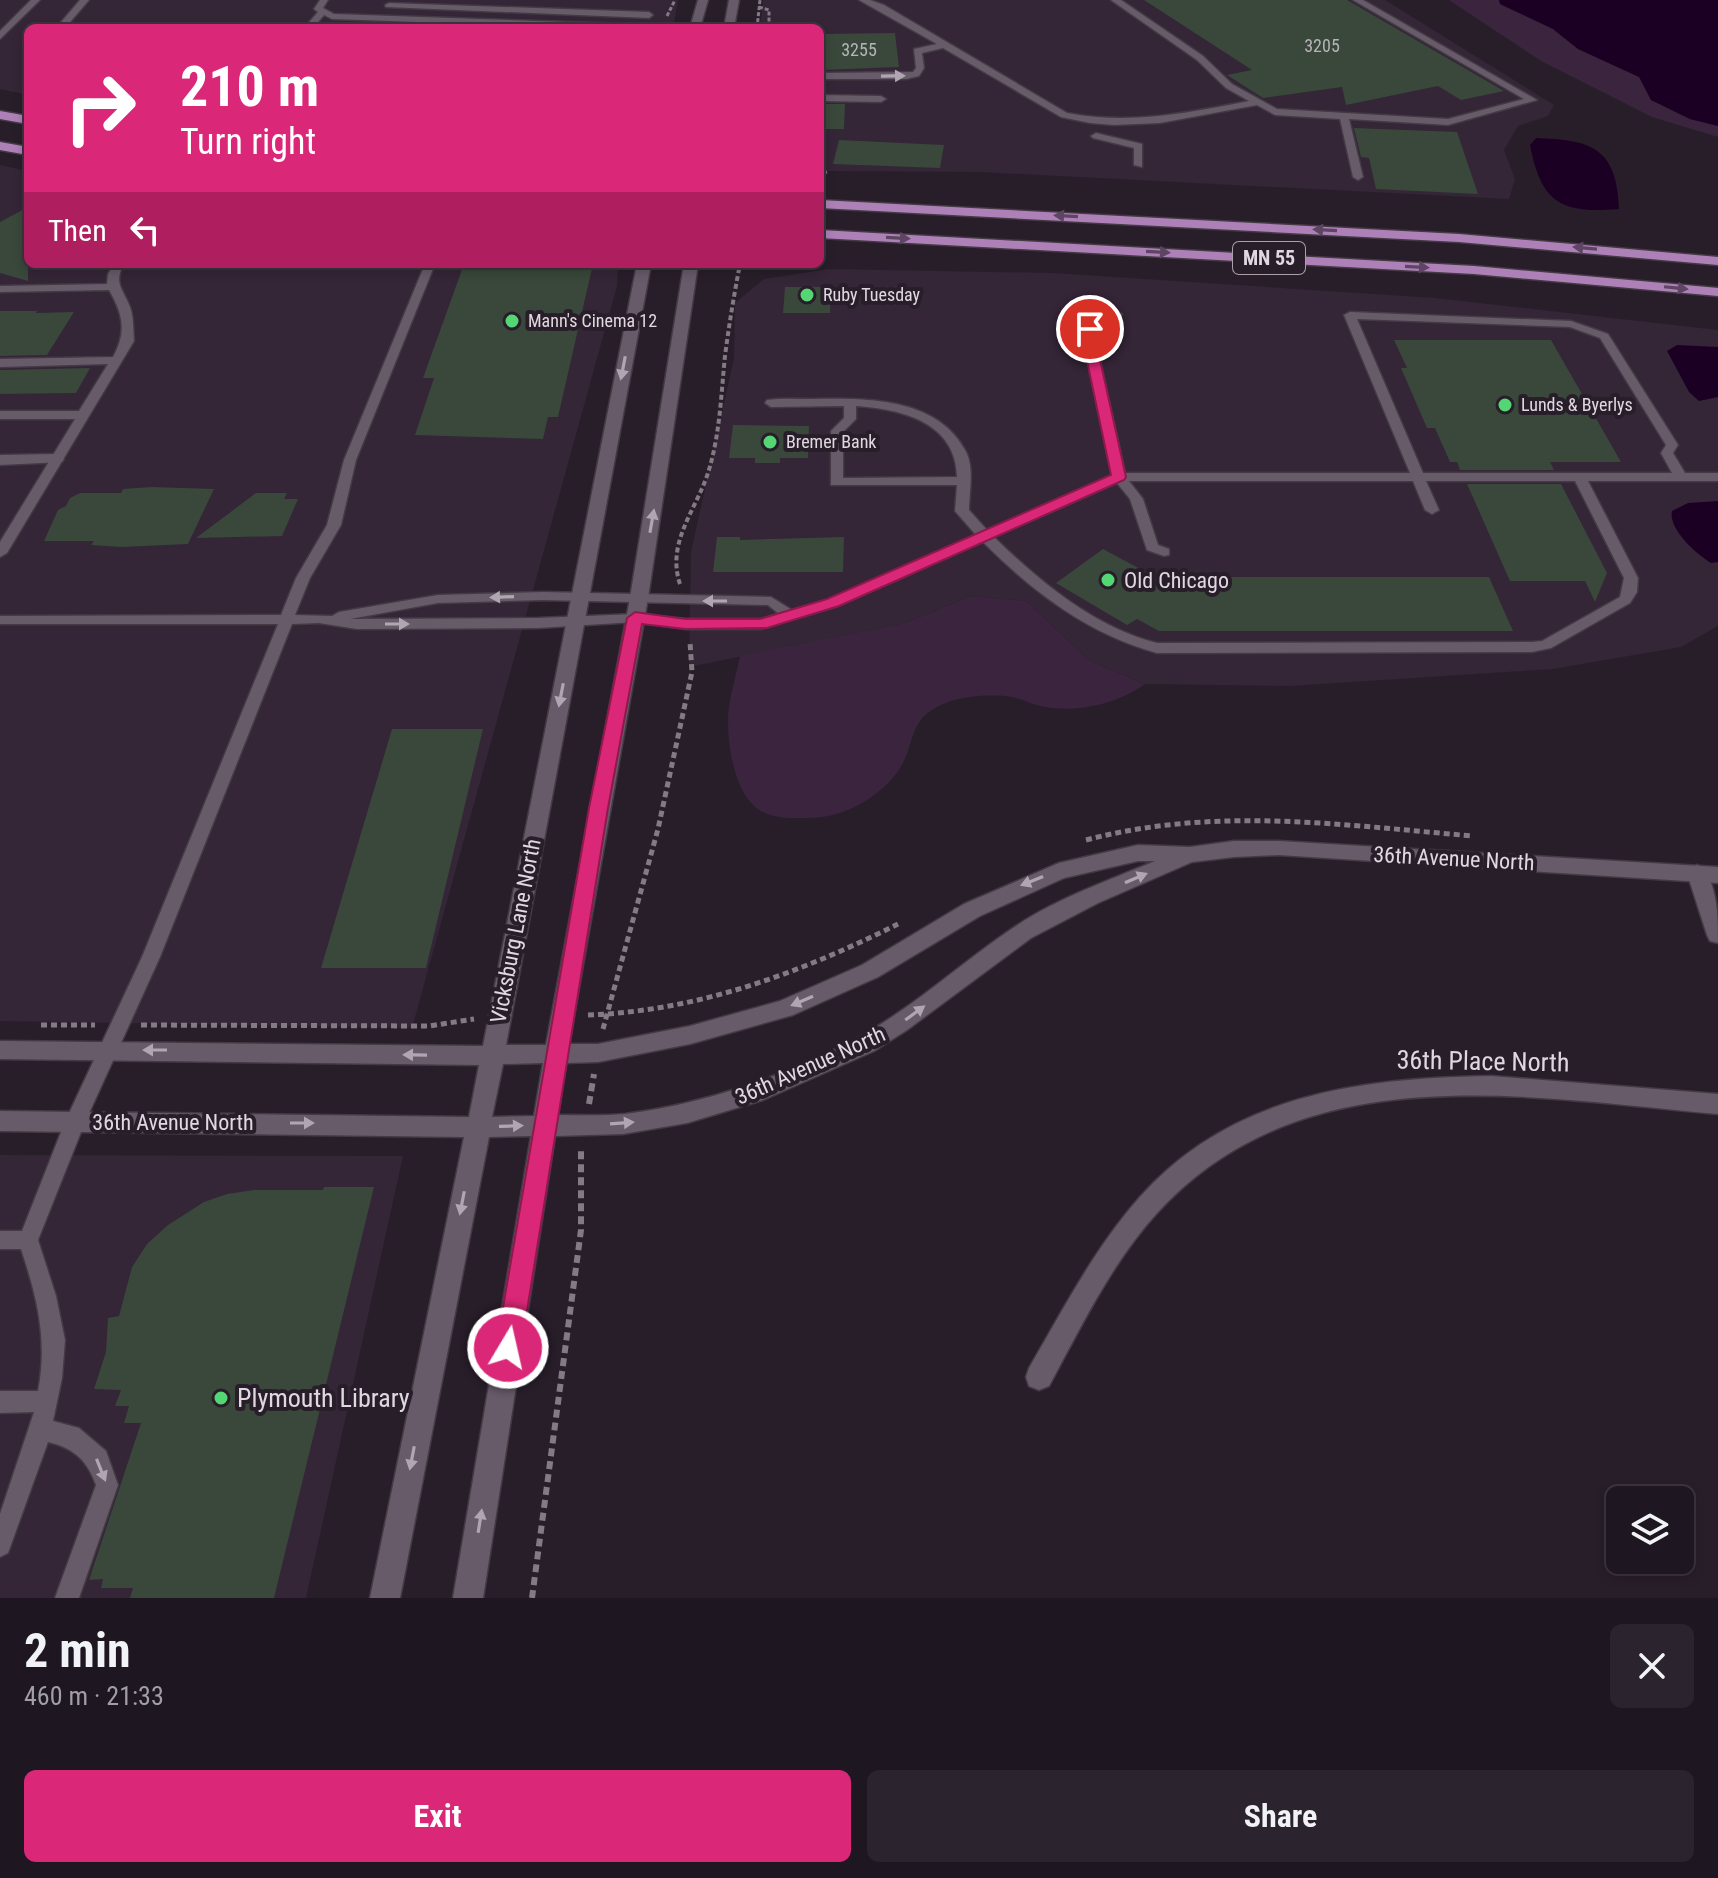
<!DOCTYPE html>
<html lang="en">
<head>
<meta charset="utf-8">
<style>
  body { margin:0; font-family:"Roboto Condensed",sans-serif; background:#2b232d; color:#f1f3f6; height:100vh; display:flex; flex-direction:column; font-size:30px; white-space:nowrap }
  * { box-sizing:border-box; margin:0 }
  p { font-size:26px; color:#a19fa5 }
  .icon { flex:none; width:44px; height:44px; fill:none; stroke:currentColor; stroke-width:2; stroke-linecap:round; stroke-linejoin:round }
  .map { position:relative; height:1598px; overflow:hidden }
  .side { display:flex; flex-direction:column; background:#1e1620; flex:1 }
  .side>* { flex:none }
  .top-card { position:absolute; left:24px; top:24px; width:800px; height:244px; border-radius:12px; box-shadow:0 4px 12px #0003,0 0 0 2px #3c353e; background:#db2777; color:#fff; overflow:hidden }
  .tools { position:absolute; left:1606px; top:1486px; display:grid; gap:16px }
  .tools a { display:grid; place-items:center; width:88px; height:88px; border-radius:12px; background:#1e1620; box-shadow:0 4px 12px #0003,0 0 0 2px #3c353e; font-size:40px }
  .pin { position:absolute; display:grid; place-items:center; width:68px; height:68px; color:#fff; margin:-34px; border:4px solid #fff; border-radius:50%; box-shadow:0 2px 8px #0007 }
  .me { position:absolute; width:88px; margin:-44px; rotate:9deg; stroke-linejoin:round; filter:drop-shadow(0 0 6px #0008) }
  .turn { display:flex; align-items:center; gap:28px; height:168px; padding:0 24px; font-size:36px }
  .turn .icon { width:104px; height:104px; stroke-width:2.5 }
  .turn b { display:block; font-size:56px; line-height:68px }
  .then { display:flex; align-items:center; height:76px; padding:0 24px; background:#0003; gap:16px; font-size:30px }
  .round { display:grid; place-items:center; flex:none; width:84px; height:84px; border-radius:12px; background:#2b232d }
  .overview { display:flex; align-items:center; justify-content:space-between; height:136px; padding:0 24px }
  h1 { font-size:48px; font-weight:700; line-height:60px }
  .primary-button { display:flex; gap:16px; margin-top:auto; padding:16px 24px }
  .primary-button a { flex:1; height:92px; border-radius:12px; background:#db2777; color:#fff; font-size:32px; font-weight:700; line-height:92px; text-align:center }
  .primary-button a+a { background:#2b232d; color:#f1f3f6 }
  .map>svg:first-child { display:block }
</style>
</head>
<body>
<div class="map">
<svg width="1718" height="1598" viewBox="0 0 1718 1598">
  <rect width="100%" height="100%" fill="#281e2a"/>
  <path fill="#342537" d="M0,0H678L673,28H28V95L0,89Z
    M763,0H1385L1554,105L1548,116L1518,126L1504,150L1515,179L1509,199L981,172L820,171V28H760Z
    M0,165L28,171V264H614L618,270L617,286L412,1028L0,1021Z
    M829,269L1053,273L1435,298L1718,330V626L1681,647L1553,669L1289,686L1145,684L1090,661L1026,601L971,596L905,623L689,667L691,552L734,358L735,303L764,279Z
    M0,1155L403,1156L306,1598H0Z"/>
  <path fill="#3a243e" d="M1449,0H1499L1500,4L1553,29L1578,49L1640,77L1651,100L1690,119L1718,126V137L1652,117L1541,61Z
    M971,596L1026,601L1090,661L1145,684C1118,704 1074,714 1041,706C1031,704 1022,699 1012,697C994,694 968,696 951,701C898,719 923,749 888,783C866,805 838,818 807,818C793,818 779,819 765,813C736,801 728,750 728,721C728,700 736,677 740,656L905,623Z"/>
  <path fill="#1c0024" d="M1499,0H1718V126L1690,119L1651,100L1639,77L1578,49L1553,29L1500,4Z
    M1536,138C1591,140 1617,147 1619,209C1561,214 1541,203 1530,145Z
    M1677,345L1718,347V397L1699,401L1689,392L1667,351Z
    M1718,501V562L1711,563C1696,554 1668,529 1672,511L1688,503Z"/>
  <path fill="#39483b" d="M1144,0H1347L1504,91L1461,100L1438,86L1346,105L1342,87L1263,98L1227,75L1252,70Z
    M895,33L899,67L822,70L821,34Z
    M820,104H845L844,129H820Z
    M1354,128L1457,132L1478,194L1376,189L1369,158L1361,157Z
    M839,140L944,145L940,168L833,164Z
    M28,207V281L0,273V222Z
    M464,264H593L558,417H548L543,439L415,435L434,378H423Z
    M785,287H831L830,313H783Z
    M0,311H37L36,313L74,312L47,355L0,356Z
    M1394,340H1551L1621,462H1550L1554,470H1460L1457,462H1450L1435,428H1427L1401,368H1407Z
    M90,368L76,393L0,394V370Z
    M733,425L809,426L808,458H780V463H755V458H729Z
    M1467,484H1561L1607,573L1595,602L1585,581H1510Z
    M152,487L214,489L188,544L121,547L91,545L94,541H44L58,510L66,506L70,498L80,493H121L123,489Z
    M256,493H287L284,499H298L282,536L196,538Z
    M717,537H740V540L844,537L843,572H713Z
    M1103,549L1155,577H1489L1513,631H1159L1137,619L1127,625L1056,583Z
    M392,729H483L426,968H321Z
    M324,1187H374L274,1598H130L133,1588H101L103,1579L89,1580L141,1423H124L129,1406H115L121,1390L94,1389L106,1352L108,1318L119,1316L132,1267L147,1244L168,1225L204,1202L227,1194L254,1190H323Z"/>
  <g fill="none" stroke-linecap="round" stroke-linejoin="round">
    <g stroke="#433a44" stroke-width="3">
      <path id="lane" d="M31,0H40L0,39V31Z
        M80,0H89L65,28H56Z
        M320,0H328L323,8L334,14L653,25L657,28H585L332,19L324,15L313,28H304L318,12L314,9Z
        M859,0H870L884,5L1067,113C1130,125 1187,113 1249,101L1226,88L1197,60L1111,0H1121L1203,56L1232,84L1277,109L1448,119L1524,99L1353,0H1363L1537,100L1448,125L1349,119L1363,177L1358,180L1353,177L1340,119L1275,115L1257,105L1160,123L1114,125L1090,123L1061,117L943,48L922,53L924,68L919,76L906,79H820V73L913,72L916,68L914,49L937,44Z
        M389,3L649,12L653,15L649,18L386,7L385,5Z
        M696,23L699,24V28H666Z
        M820,95L881,96L886,99L881,102L820,101Z
        M1096,133L1142,144V167L1134,165V148L1093,138L1091,136Z
        M114,264H124C113,283 123,289 130,307C134,317 133,331 134,341L7,553L0,557V542L75,419H0V411H79L108,364L0,367V359L113,357C127,332 123,314 109,290L0,292V286L107,284L108,274Z
        M425,264H435L356,460L341,525L310,578L295,615L332,616L339,612L438,595L543,592L771,597L792,610L828,600L976,535L955,511L957,485H831V431L844,418V406L771,407L765,403L767,400C781,398 795,399 810,399C862,398 936,396 965,450C975,467 969,492 969,510L987,530L1112,475L1084,343V329L1095,319L1116,311L1122,314L1120,316L1103,323L1096,330V343L1125,473H1410L1344,315L1350,312L1571,321L1608,334L1678,445L1673,453L1685,473H1718V481H1588L1638,578L1637,592L1630,603L1551,648L1532,652L1157,653C1088,634 1033,592 983,542L838,606L761,629H686L635,622L538,628L357,629L319,623L292,624L160,957L85,1122L38,1240L56,1296L65,1340L62,1378L53,1421L79,1428L106,1451L118,1485L79,1598H55L96,1485C87,1460 74,1448 48,1442L8,1553L0,1557V1514L34,1412L0,1413V1391H38C48,1340 37,1297 21,1249H0V1231H22L65,1122L142,957L278,624H0V616L281,615L296,578L327,525L344,460ZM1357,319L1570,327L1600,338L1666,445L1661,453L1672,473H1423ZM856,406C901,409 956,422 957,477L843,478V432L856,419ZM1129,481H1413L1425,510L1432,514L1439,510L1426,481H1575L1624,578L1620,597L1542,641L1532,642L1157,643C1094,627 1040,582 994,537L1117,483L1130,499L1147,550L1164,556L1169,555V549L1158,545L1143,499ZM543,600L768,605L779,614L761,619H686L635,614L538,618L350,619L438,603Z"/>
    </g>
    <g stroke="#433a44" stroke-width="3">
      <path id="street" d="M56,454L64,459L62,462L0,465V455Z
        M1697,865L1704,868C1718,892 1718,916 1718,943L1710,941L1707,935L1687,873L1690,868Z
        M1491,1076L1718,1094V1114C1527,1097 1303,1054 1158,1212C1112,1262 1081,1327 1049,1386L1039,1390L1029,1386L1026,1377L1029,1368C1063,1310 1094,1249 1139,1198C1231,1094 1361,1078 1491,1076Z"/>
    </g>
    <g stroke="#433a44" stroke-width="3">
      <path id="secondary" d="M698,0H708L700,28H690Z
        M729,0H739L734,28H724Z
        M637,264H651L506,1045H546L630,598L684,264H698L648,598L569,1044H598L690,1026L780,1001L862,965L964,904L1059,863L1138,845L1190,847L1234,841H1279L1718,867V883L1279,855L1234,857L1192,862L1098,903L1031,938L907,1030L874,1051L763,1100L687,1123L623,1134L555,1136L483,1598H453L531,1136L489,1137L400,1598H370L464,1137L0,1131V1111L469,1117L479,1065L0,1059V1041L483,1046ZM1138,861H1155C1108,881 1055,899 1013,928C961,963 914,1007 859,1037C788,1075 705,1104 625,1114C603,1116 580,1115 558,1115L566,1063L598,1062L690,1044L793,1015L878,977L980,916L1064,878ZM543,1063L534,1116L492,1117L503,1064Z"/>
    </g>
    <g stroke="#433a44" stroke-width="3">
      <path id="primary" d="M0,111L28,116V124L0,119Z
        M0,142L28,147V155L0,150Z
        M820,200L1459,234L1718,257V265L1459,242L820,208Z
        M820,230L1474,266L1718,288V296L1474,274L820,238Z"/>
    </g>
    <path stroke="#837a84" stroke-width="3" stroke-dasharray="4 2" stroke-linecap="butt" d="M759,7L769,10V28
      M667,16L675,0
      M757,28L760,0
      M820,174L827,172"/>
    <path stroke="#837a84" stroke-width="4" stroke-dasharray="5 3" stroke-linecap="butt" d="M680,584C666,543 696,510 708,473C720,435 721,395 725,356C729,325 734,295 740,264"/>
    <path stroke="#837a84" stroke-width="5" stroke-dasharray="6 4" stroke-linecap="butt" d="M1086,840C1216,806 1341,825 1473,836
      M588,1015C698,1011 800,973 898,924
      M41,1025H95
      M141,1025L429,1026L474,1019
      M603,1029L658,829L692,672L690,642"/>
    <path stroke="#837a84" stroke-width="6" stroke-dasharray="8 5" stroke-linecap="butt" d="M589,1104L594,1074
      M532,1598L581,1230V1149"/>
    <use href="#lane" fill="#675b6a" fill-rule="evenodd"/>
    <use href="#street" fill="#675b6a" fill-rule="evenodd"/>
    <use href="#secondary" fill="#675b6a" fill-rule="evenodd"/>
    <use href="#primary" fill="#ae80b8" fill-rule="evenodd"/>
  </g>
  <defs><path id="oneway-solid" d="M-6-.8H1V-3.2L6.5 0L1 3.2V.8H-6Z" transform="scale(2)"/></defs>
  <g fill="#b0a6b1">
    <use href="#oneway-solid" transform="translate(893 76) rotate(-1)"/>
    <use href="#oneway-solid" transform="translate(623 368) rotate(101)"/>
    <use href="#oneway-solid" transform="translate(652 521) rotate(-80)"/>
    <use href="#oneway-solid" transform="translate(502 597) rotate(178)"/>
    <use href="#oneway-solid" transform="translate(715 601) rotate(-180)"/>
    <use href="#oneway-solid" transform="translate(397 624)"/>
    <use href="#oneway-solid" transform="translate(561 695) rotate(101)"/>
    <use href="#oneway-solid" transform="translate(1136 878) rotate(-23)"/>
    <use href="#oneway-solid" transform="translate(1032 881) rotate(158)"/>
    <use href="#oneway-solid" transform="translate(802 1001) rotate(157)"/>
    <use href="#oneway-solid" transform="translate(915 1013) rotate(-36)"/>
    <use href="#oneway-solid" transform="translate(155 1050) rotate(180)"/>
    <use href="#oneway-solid" transform="translate(415 1055) rotate(-179)"/>
    <use href="#oneway-solid" transform="translate(302 1123)"/>
    <use href="#oneway-solid" transform="translate(622 1123) rotate(-4)"/>
    <use href="#oneway-solid" transform="translate(511 1126) rotate(-2)"/>
    <use href="#oneway-solid" transform="translate(462 1203) rotate(101)"/>
    <use href="#oneway-solid" transform="translate(412 1458) rotate(101)"/>
    <use href="#oneway-solid" transform="translate(101 1470) rotate(68)"/>
    <use href="#oneway-solid" transform="translate(480 1521) rotate(-81)"/>
  </g>
  <g fill="#5e4563">
    <use href="#oneway-solid" transform="translate(1066 216) rotate(-177)"/>
    <use href="#oneway-solid" transform="translate(1325 230) rotate(-177)"/>
    <use href="#oneway-solid" transform="translate(898 238) rotate(3)"/>
    <use href="#oneway-solid" transform="translate(1585 248) rotate(-175)"/>
    <use href="#oneway-solid" transform="translate(1158 252) rotate(3)"/>
    <use href="#oneway-solid" transform="translate(1417 267) rotate(3)"/>
    <use href="#oneway-solid" transform="translate(1676 288) rotate(6)"/>
  </g>
  <path fill="#db2777" stroke="#8e194d" stroke-width="2" d="M1086,326L1097,329L1095,337L1126,477L1124,480L839,606L767,628L686,629L642,624L608,808L521,1348L517,1356L508,1359L500,1356L496,1348L589,808L627,618L635,612L686,619H760L827,599L1111,475L1082,337Z"/>
  <g fill="#53d673" stroke="#281e2a" stroke-width="3">
    <circle cx="807" cy="295" r="8"/>
    <circle cx="512" cy="321" r="8"/>
    <circle cx="1505" cy="405" r="8"/>
    <circle cx="770" cy="442" r="8"/>
    <circle cx="1108" cy="580" r="8"/>
    <circle cx="221" cy="1398" r="8"/>
  </g>
  <g text-anchor="middle" stroke-width="8" stroke-linejoin="round" paint-order="stroke">
    <g font-size="18" fill="#b6b4b8">
      <text x="1322" y="52">3205</text>
      <text x="859" y="56">3255</text>
    </g>
    <g font-size="18" fill="#e0d8e1" stroke="#281e2a" text-anchor="start">
      <text x="823" y="301">Ruby Tuesday</text>
      <text x="528" y="327">Mann's Cinema 12</text>
      <text x="1521" y="411">Lunds &amp; Byerlys</text>
      <text x="786" y="448">Bremer Bank</text>
    </g>
    <rect fill="#281e2a" stroke="#a9a0aa" stroke-width="2" x="1233" y="242" width="72" height="32" rx="6"/>
    <g font-size="20" font-weight="bold" fill="#e0d8e1">
      <text x="1269" y="265">MN 55</text>
    </g>
    <g font-size="22" fill="#e0d8e1" stroke="#281e2a" text-anchor="start">
      <text x="1124" y="588">Old Chicago</text>
    </g>
    <g font-size="22" fill="#e0d8e1" stroke="#281e2a">
      <text transform="translate(1454 858) rotate(3)" y="8">36th Avenue North</text>
      <text transform="translate(515 931) rotate(-79)" y="8">Vicksburg Lane North</text>
      <text transform="translate(810 1065) rotate(-24)" y="8">36th Avenue North</text>
      <text x="173" y="1130">36th Avenue North</text>
    </g>
    <g font-size="26" fill="#e0d8e1" stroke="#281e2a">
      <text transform="translate(1483 1061) rotate(1)" y="9">36th Place North</text>
    </g>
    <g font-size="26" fill="#e0d8e1" stroke="#281e2a" text-anchor="start">
      <text x="237" y="1407">Plymouth Library</text>
    </g>
  </g>
</svg>
<div class="tools">
<a><svg class="icon" aria-label="layers" viewBox="0 0 24 24"><path d="M12 4l9 5-9 5-9-5zM3 14l9 5 9-5"/></svg></a>
</div>
<div class="pin" style="left:1090px;top:329px;background:#d93025"><svg class="icon" aria-label="arrive" viewBox="0 0 24 24"><path d="M6 21V4h12l-3 4 3 4H6"/></svg></div>
<svg class="me" style="left:508px;top:1348px" viewBox="-20 -20 40 40"><circle r="17" fill="#db2777" stroke="#fff" stroke-width="3"/><path d="M0-11L8 9 0 5-8 9z" fill="#fff"/></svg>
<div class="top-card">
<div class="turn"><svg class="icon" aria-label="right" viewBox="0 0 24 24"><path d="M7 20v-9h11M14 6l5 5-5 5"/></svg><div><b>210 m</b>Turn right</div></div>
<div class="then">Then<svg class="icon" aria-label="left" viewBox="0 0 24 24"><path d="M17 20v-9H6M10 6l-5 5 5 5"/></svg></div>
</div>
</div>
<section class="side">
<div class="overview"><div><h1>2 min</h1><p>460 m · 21:33</p></div><a class="round"><svg class="icon" aria-label="close" viewBox="0 0 24 24"><path d="M6 6l12 12M18 6L6 18"/></svg></a></div>
<div class="primary-button"><a>Exit</a><a>Share</a></div>
</section>
</body>
</html>
